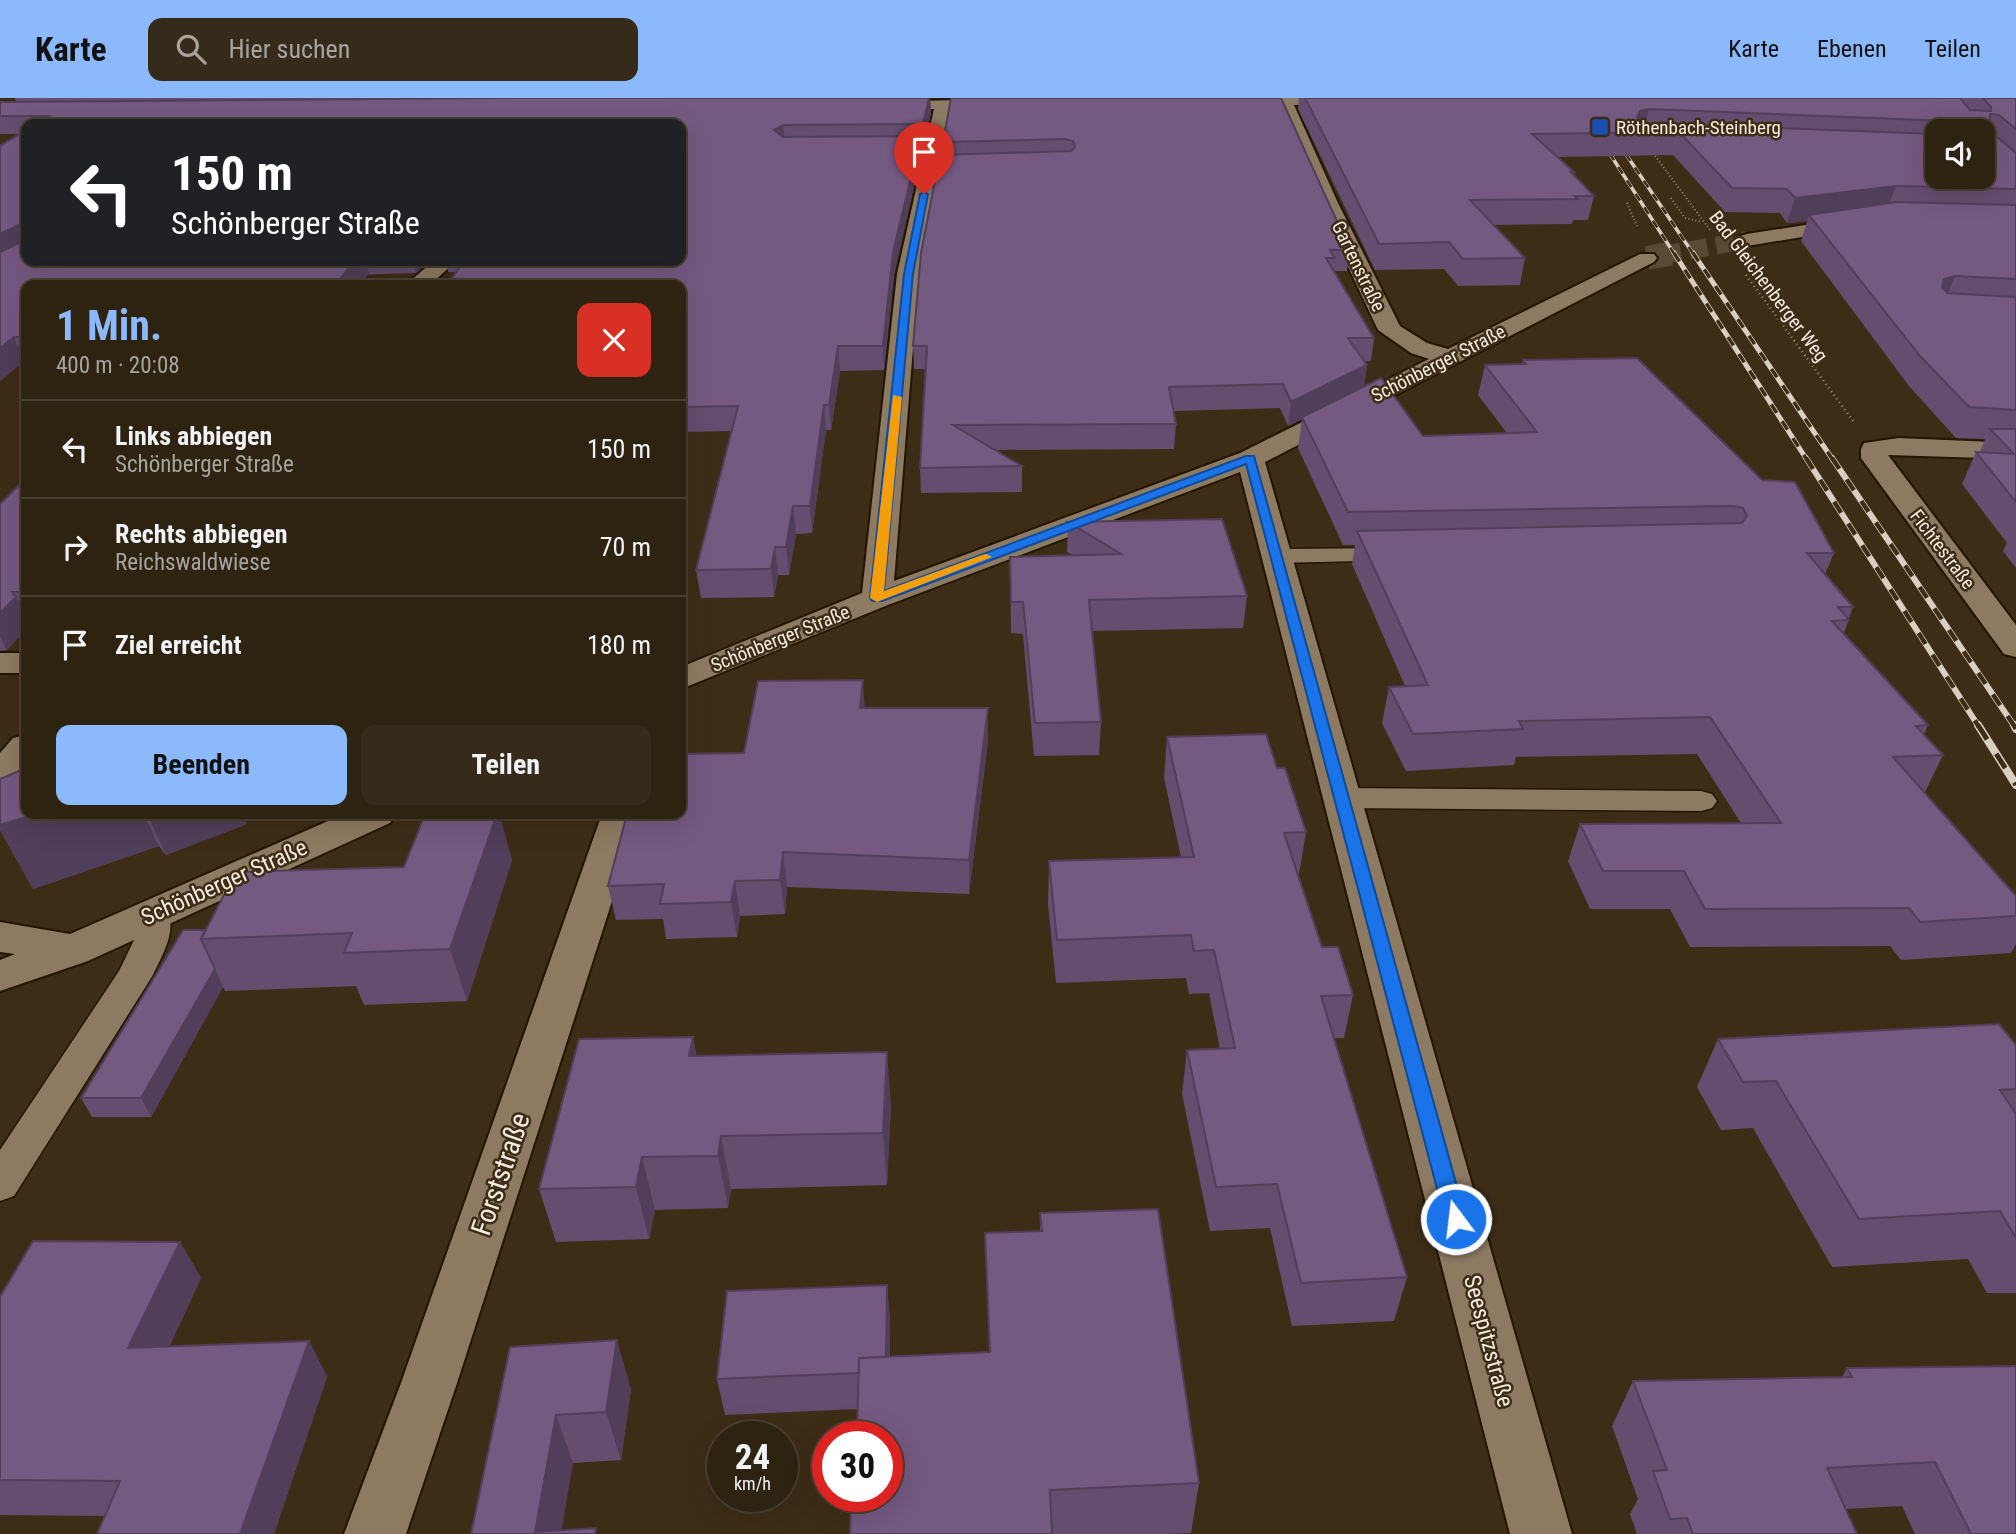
<!DOCTYPE html>
<html lang="de">
<head>
<meta charset="utf-8">
<style>
  body { margin:0; font-family:"Roboto Condensed",sans-serif; background:#362a1a; color:#f1f3f6; height:100vh; display:flex; flex-direction:column; font-size:26px; white-space:nowrap }
  * { box-sizing:border-box; margin:0 }
  p { font-size:23px; color:#a7a49f }
  .icon { flex:none; width:38px; height:38px; fill:none; stroke:currentColor; stroke-width:2; stroke-linecap:round; stroke-linejoin:round }
  .map { position:relative; flex:1; overflow:hidden }
  .drawer { position:absolute; left:21px; top:182px; width:665px; height:539px; display:flex; flex-direction:column; background:#2e2211; border-radius:14px; box-shadow:0 7px 28px #0002,0 0 0 2px #493f31 }
  .drawer>* { flex:none }
  .banner { position:absolute; left:21px; top:21px; width:665px; height:147px; border-radius:14px; box-shadow:0 7px 28px #0002,0 0 0 2px #493f31; background:#202124; color:#fff; overflow:hidden }
  .buttons { position:absolute; left:1925px; top:21px; display:grid; gap:14px }
  .buttons a { display:grid; place-items:center; width:70px; height:70px; border-radius:14px; background:#2e2211; box-shadow:0 7px 28px #0002,0 0 0 2px #493f31; font-size:35px }
  .speed { position:absolute; left:707px; top:1323px; display:flex; gap:14px; font-size:35px; font-weight:700; text-align:center }
  .speed>* { display:grid; place-content:center; width:91px; height:91px; border-radius:50%; background:#2e2211; box-shadow:0 7px 28px #0002,0 0 0 2px #493f31; line-height:1 }
  .speed small { font-size:18px; font-weight:400 }
  .speed .limit { border:10px solid #d22; background:#fff; color:#111 }
  .pin { position:absolute; display:grid; place-items:center; width:60px; height:60px; color:#fff; margin:-72px -30px; border-radius:50% 50% 50% 0; rotate:-45deg; box-shadow:0 0 7px #0007 }
  .pin .icon { rotate:45deg }
  .me { position:absolute; width:77px; margin:-38px; rotate:345deg; stroke-linejoin:round; filter:drop-shadow(0 0 5px #0008) }
  .turn { display:flex; align-items:center; gap:24px; height:147px; padding:0 35px; font-size:32px }
  .turn .icon { width:91px; height:91px; stroke-width:2.5 }
  .turn b { display:block; font-size:49px; line-height:60px }
  .round { display:grid; place-items:center; flex:none; width:74px; height:74px; border-radius:14px; background:#362a1a }
  .overview { display:flex; align-items:center; justify-content:space-between; height:119px; padding:0 35px }
  h1 { font-size:42px; font-weight:700; line-height:52px; color:#8bb9fc }
  .cta { display:flex; gap:14px; margin-top:auto; padding:14px 35px }
  .cta a { flex:1; height:80px; border-radius:14px; background:#8bb9fc; color:#111; font-size:28px; font-weight:700; line-height:80px; text-align:center }
  .cta a+a { background:#362a1a; color:#f1f3f6 }
  ul { padding:0; list-style:none }
  li { display:flex; align-items:center; gap:21px; height:98px; padding:0 35px; border-top:2px solid #493f31 }
  li div { flex:1 }
  li b { display:block; font-size:26px }
  li em { font-style:normal }
  header { display:flex; align-items:center; gap:42px; box-sizing:border-box; height:98px; padding:0 35px; background:#8bb9fc; color:#111 }
  header strong { font-size:33px }
  nav { display:flex; gap:38px; margin-inline-start:auto; font-size:24px }
  .search { width:490px; height:63px; background:#362a1a; display:flex; align-items:center; gap:18px; box-sizing:border-box; padding:0 24px; border-radius:14px; color:#a7a49f; font-size:26px }
  .map>svg:first-child { display:block }
</style>
</head>
<body>
<header>
<strong>Karte</strong>
<div class="search"><svg class="icon" aria-label="search" viewBox="0 0 24 24"><circle cx="10" cy="10" r="6"/><path d="M15 15l6 6"/></svg>Hier suchen</div>
<nav><a>Karte</a><a>Ebenen</a><a>Teilen</a></nav>
</header>
<div class="map">
<svg width="2016" height="1436" viewBox="0 0 2016 1436">
  <rect width="100%" height="100%" fill="#3d2d17"/>
  <g fill="none" stroke-linecap="round" stroke-linejoin="round">
    <path stroke="#594a35" stroke-width="18" stroke-dasharray="18 9" stroke-linecap="butt" d="M1663,157L1747,142"/>
    <path stroke="#594a35" stroke-width="24" stroke-dasharray="24 12" stroke-linecap="butt" d="M1647,160L1673,155"/>
    <g stroke="#231501" stroke-width="3">
      <path id="service" d="M1394,450L1403,452L1406,457L1403,462L1277,465L1268,463L1265,458L1268,453L1277,451Z
        M1342,690L1701,693L1712,696L1717,703L1712,710L1701,713L1342,710L1331,707L1326,700L1331,693Z
        M153,804L165,808C179,831 163,855 153,877L14,1098L0,1103V1052L119,873L136,838V816L141,808Z"/>
    </g>
    <g stroke="#231501" stroke-width="4">
      <path id="minor" d="M1423,0L1415,5L1294,7L1338,105L1400,228L1427,245L1448,251L1640,156H1654L1657,160L1654,164L1265,364L1572,1436H1510L1240,374L888,507L681,591V569L862,495L897,176L934,11L878,12L870,7L872,4L1003,1L1011,6L1003,11H950L919,176L894,483L1240,355L1429,261L1411,255L1378,232L1318,105L1278,8L1232,9L1224,4L1229,0Z
        M1856,119L1863,121L1866,125L1863,129L1747,148L1740,146L1737,142L1740,138L1747,136Z
        M433,163H456L430,187H406Z
        M1899,340L2016,345V361L1888,357L2016,527V559L2004,556L1861,360V351L1864,345Z
        M0,555H26V575H0Z
        M26,637V671L13,686L0,689V655L13,640Z
        M344,716H395L390,725L88,863L0,893V862L15,856L0,854V824L70,836Z
        M602,716H640L457,1285L406,1436H344L401,1285Z"/>
    </g>
    <path stroke="#998b7a" stroke-width="2" stroke-dasharray="1 2.5" stroke-linecap="butt" d="M1653,55L1710,132
      M1671,100L1685,120L1702,124
      M1627,105L1637,128"/>
    <path stroke="#998b7a" stroke-width="2.5" stroke-dasharray="1 3.5" stroke-linecap="butt" d="M1746,177L1853,323"/>
    <use href="#service" fill="#8d7a62" fill-rule="evenodd"/>
    <use href="#minor" fill="#8d7a62" fill-rule="evenodd"/>
    <g stroke="#d9cebf" stroke-width="3.5">
      <path id="rail-far3" d="M1601,42L1675,157
        M1617,43L1694,157"/>
    </g>
    <g stroke="#d9cebf" stroke-width="5">
      <path id="rail-far2" d="M1674,155L1807,362
        M1693,155L1833,362"/>
    </g>
    <g stroke="#d9cebf" stroke-width="6">
      <path id="rail-far1" d="M1806,360L1979,629
        M1832,360L2015,629"/>
    </g>
    <g stroke="#d9cebf" stroke-width="8">
      <path id="rail" d="M1978,627L2016,687
        M2014,627L2016,631"/>
    </g>
    <use href="#rail-far3" stroke="#3d2d17" stroke-width="2.5" stroke-dasharray="8" stroke-linecap="butt"/>
    <use href="#rail-far2" stroke="#3d2d17" stroke-width="3.5" stroke-dasharray="10" stroke-linecap="butt"/>
    <use href="#rail-far1" stroke="#3d2d17" stroke-width="4.5" stroke-dasharray="13" stroke-linecap="butt"/>
    <use href="#rail" stroke="#3d2d17" stroke-width="5" stroke-dasharray="17" stroke-linecap="butt"/>
  </g>
  <path fill="#644d6f" fill-rule="evenodd" d="M15,0H930L931,15L924,44H921V57L894,176L884,272L840,273L831,332H826L812,435L796,436L789,477H778L774,499L701,500L696,472L731,333L681,334V187L448,174L446,163H681V26H26V163H430L416,175L26,187V263H24L0,283L19,36H0V4H16Z
    M1281,0L1350,152L1347,173H1334L1374,240L1371,263H1365L1367,267L1364,288L1423,338L1507,335L1478,297L1485,267L1522,266L1523,262L1834,455L1825,476L1853,509L1844,535L1928,627L1924,636L1943,657L1925,694H1924L2016,798V846L2011,855L1901,862L1890,848L1690,849L1670,811H1590L1568,763L1580,726L1741,725L1697,656L1516,659L1514,667L1406,673L1382,625L1389,589L1405,588L1352,466L1355,447H1343L1298,350L1302,321L1288,328L1280,310L1174,313L1176,326L1174,351L994,352L1022,368V394L921,395L920,370L926,271H914L913,248L943,57V44Z
    M1299,0H2016V470L2003,453L2007,445L1962,386L1976,354H1980L1985,341L1956,340L1909,288L1801,143L1807,123L1787,125L1780,115L1725,114L1673,57L1557,59L1574,74V77L1594,98L1588,122H1573L1572,126L1494,127L1525,160L1520,187L1458,188L1444,171L1375,172L1298,11ZM1937,33H1983L1937,79Z
    M26,380V531L7,552L0,553V406Z
    M1068,424L1247,498L1243,530L1092,533L1101,624L1099,657L1034,658L1023,536L1011,535L1010,459L1073,457L1067,454Z
    M865,610L988,643L969,796L787,789L785,816L740,818L737,839L666,841L663,821L616,822L608,788L744,655Z
    M1167,639L1277,670L1306,734L1299,776H1298L1322,849L1353,897L1344,940H1334L1407,1179L1394,1223L1292,1228L1270,1130L1210,1133L1182,996L1187,952L1220,951L1209,895L1189,896L1186,880L1056,885L1048,806L1049,763L1181,759L1164,680Z
    M0,681L26,716H242L247,726L166,757L159,748L33,791L0,732Z
    M425,716H499L512,762L467,903L364,907L356,888L225,893L223,889L151,1019H92L81,1000L205,832L404,769Z
    M693,939L696,958L891,1007L887,1087L731,1091L728,1110L655,1112L649,1141L556,1144L539,1091Z
    M1718,941L2016,947V1195H1987L1968,1161L1832,1169L1753,1030L1721,1032L1697,989Z
    M1040,1115L1199,1385L1191,1435L1166,1436H850L887,1398L858,1311L725,1317L717,1281L887,1187L890,1223V1259L989,1254L985,1135L1040,1133Z
    M180,1144L201,1180L169,1249L309,1243L327,1279L274,1436H97L105,1418L0,1417V1199Z
    M510,1249L631,1291L621,1362L573,1365L471,1436Z
    M1847,1270L2016,1436H1915L1902,1408L1845,1411L1857,1436H1637L1630,1416L1638,1401L1612,1328L1633,1283L1842,1279Z"/>
  <path fill="#513e5a" d="M929,0H930L931,15L924,44L923,26Z
    M1649,11L1643,33L1637,19L1640,13Z
    M783,27L785,45L774,32Z
    M921,38V57L894,176L884,272L883,248L893,154Z
    M1896,88L1887,112L1809,117L1807,123L1787,125L1795,100Z
    M18,127L23,143L20,139L24,150L0,162V136Z
    M355,163H366L369,176L360,187H335Z
    M413,163H430L416,175Z
    M1955,178L1944,205L1934,209L1944,181Z
    M14,239L24,263L0,283V250Z
    M838,248L840,273L831,332L829,307Z
    M1367,267L1364,291L1302,319V321L1288,328L1291,304Z
    M824,307L826,332L812,435L810,408Z
    M793,408L796,436L789,477L786,449Z
    M775,449L778,477L774,499L771,471Z
    M26,489V504L21,494Z
    M16,499L26,519V531L7,552L0,539V515Z
    M863,582L865,615L860,610Z
    M988,610V643L969,796V762Z
    M35,716H144L159,748L33,791L0,731V727Z
    M147,716H242L247,726L166,757Z
    M497,716H499L512,762L467,903L450,851Z
    M783,754L787,789L785,816L780,782Z
    M735,783L740,818L737,839L731,804Z
    M215,871L223,889L151,1019L141,1000Z
    M693,939L703,991L689,958Z
    M887,954L891,1007L887,1087L883,1035Z
    M721,1038L731,1091L728,1110L718,1058Z
    M642,1059L655,1112L649,1141L636,1089Z
    M180,1144L201,1180L152,1286L128,1250Z
    M887,1187L890,1223L889,1309L886,1274Z
    M617,1242L631,1291L621,1362L606,1314Z
    M309,1243L327,1279L274,1436H240Z
    M556,1317L573,1365L561,1436L535,1434Z"/>
  <path fill="#745981" stroke="#513e5a" stroke-width="2" fill-rule="evenodd" d="M524,0H929L923,26L783,27L774,32L783,39L921,38L893,154L883,248H838L829,307H824L810,408H793L786,449H775L771,471L696,472L738,308L681,309V187H447L464,163H681V26H36L49,18H0V4Z
    M951,0H1281L1350,152H1330L1335,160H1326L1374,240H1348L1367,267L1291,304L1283,286L1169,289L1176,326L953,327L1022,368L920,370L927,248H913L921,155L940,57L1071,53L1075,49L1073,43L1065,41L943,44Z
    M1305,0H1960L1970,12L1991,13V9L1983,0H2016V31L1999,17L1990,16V33L2016,55V91L1896,88L1795,100L1787,91L1732,90L1679,34L1532,36L1574,74H1571L1594,98H1575L1578,101L1470,102L1525,160L1463,161L1449,144L1379,146ZM1649,11L1947,23L1948,33H1983V79H1937V36L1642,25L1637,19L1640,13Z
    M26,32V163H355L335,187H26V239H14L0,250V154L23,143L20,139L18,127L0,136V48Z
    M1896,104L2016,107V181L1955,178L1944,181L1942,189L1947,195L2016,199V312L1969,309L1920,258L1809,117Z
    M1637,260L1762,382L1795,384L1834,455H1807L1853,509H1838L1849,522L1832,523L1928,627L1916,628L1943,657L1893,659L2016,798V818L1920,824L1909,810L1705,811L1684,773H1603L1580,726L1781,725L1710,619L1519,623L1523,631L1413,636L1389,589L1428,587L1357,433L1742,425L1747,418L1743,410L1733,408L1348,414L1302,319L1381,280L1423,338L1537,334L1485,267L1526,266L1523,262Z
    M1990,331H2016V404L1976,354L2014,356Z
    M26,380V489L21,494H12L16,499L0,515V406Z
    M1222,421L1247,498L1089,502L1101,624L1035,625L1023,504H1011L1010,459L1121,456L1068,424Z
    M863,582L860,610H988L969,762L783,754L780,782L735,783L731,804L660,806L664,786L608,788L627,716H681V656L744,655L758,583Z
    M1266,636L1277,670H1285L1306,734L1284,735L1322,849H1338L1353,897L1321,898L1407,1179L1301,1185L1277,1086L1216,1089L1187,952L1235,950L1214,852L1194,853L1191,837L1057,842L1049,763L1194,759L1167,639Z
    M26,670V716H35L0,727V681Z
    M425,716H497L450,851L344,855L352,835L201,841L236,774L404,769Z
    M183,832H205L201,841L215,871L141,1000H81Z
    M1999,926L2016,947V991L2000,992L2016,1016V1140L2000,1113L1859,1121L1776,983L1743,984L1718,941Z
    M693,939L689,958L887,954L883,1035L721,1038L718,1058L642,1059L636,1089L539,1091L579,941Z
    M1158,1111L1199,1385L1050,1392L1052,1436H850L851,1398H887V1339H857L859,1260L990,1254L985,1135L1042,1133L1040,1115Z
    M33,1143L180,1144L128,1250L309,1243L240,1436H97L120,1383L0,1382V1199Z
    M887,1187L886,1259L859,1260V1275L717,1281L727,1193Z
    M617,1242L606,1314L556,1317L535,1434L596,1430L595,1436H471L510,1249Z
    M2016,1268V1436H1971L1935,1364L1827,1370L1857,1436H1693L1687,1420L1670,1421L1653,1373L1667,1372L1633,1283L1852,1279L1847,1270Z"/>
  <path fill="#1a73e8" stroke="#114b97" stroke-width="2" d="M924,94L928,96L913,176L884,493L1246,358H1254L1466,1121L1463,1127L1456,1130L1448,1127L1445,1121L1246,366L882,503H872L870,500L904,176L920,96Z"/>
  <path fill="#f59e0b" d="M893,297L902,299L884,493L982,457L986,456L992,459L877,504L870,500Z"/>
  <rect fill="#1a4fb4" stroke="#3d2d17" stroke-width="2.5" x="1591" y="20" width="18" height="18" rx="3.5"/>
  <g text-anchor="middle" stroke-width="5" stroke-linejoin="round" paint-order="stroke">
    <g font-size="19" fill="#f6ebde" stroke="#3d2d17" text-anchor="start">
      <text x="1616" y="36">Röthenbach-Steinberg</text>
    </g>
    <g font-size="19" fill="#f6ebde" stroke="#3d2d17">
      <text transform="translate(1359 168) rotate(64)" y="7">Gartenstraße</text>
      <text transform="translate(1769 188) rotate(53)" y="7">Bad Gleichenberger Weg</text>
      <text transform="translate(1438 265) rotate(-27)" y="7">Schönberger Straße</text>
      <text transform="translate(1943 451) rotate(53)" y="7">Fichtestraße</text>
      <text transform="translate(780 540) rotate(-22)" y="7">Schönberger Straße</text>
    </g>
    <g font-size="23" fill="#f6ebde" stroke="#3d2d17">
      <text transform="translate(224 784) rotate(-24)" y="8">Schönberger Straße</text>
      <text transform="translate(1489 1243) rotate(75)" y="8">Seespitzstraße</text>
    </g>
    <g font-size="28" fill="#f6ebde" stroke="#3d2d17">
      <text transform="translate(500 1076) rotate(-71)" y="10">Forststraße</text>
    </g>
  </g>
</svg>
<div class="buttons">
<a><svg class="icon" aria-label="sound" viewBox="0 0 24 24"><path d="M4 9h4l5-4v14l-5-4H4zM17 9q2 3 0 6"/></svg></a>
</div>
<div class="speed"><div>24<small>km/h</small></div><div class="limit">30</div></div>
<div class="pin" style="left:924px;top:96px;background:#d93025"><svg class="icon" aria-label="arrive" viewBox="0 0 24 24"><path d="M6 21V4h12l-3 4 3 4H6"/></svg></div>
<svg class="me" style="left:1456px;top:1121px" viewBox="-20 -20 40 40"><circle r="17" fill="#1a73e8" stroke="#fff" stroke-width="3"/><path d="M0-11L8 9 0 5-8 9z" fill="#fff"/></svg>
<div class="banner">
<div class="turn"><svg class="icon" aria-label="left" viewBox="0 0 24 24"><path d="M17 20v-9H6M10 6l-5 5 5 5"/></svg><div><b>150 m</b>Schönberger Straße</div></div>
</div>
<section class="drawer">
<div class="overview"><div><h1>1 Min.</h1><p>400 m · 20:08</p></div><a class="round" style="background:#d93025;color:#fff"><svg class="icon" aria-label="close" viewBox="0 0 24 24"><path d="M6 6l12 12M18 6L6 18"/></svg></a></div>
<ul>
<li><svg class="icon" aria-label="left" viewBox="0 0 24 24"><path d="M17 20v-9H6M10 6l-5 5 5 5"/></svg><div><b>Links abbiegen</b><p>Schönberger Straße</p></div><em>150 m</em></li>
<li><svg class="icon" aria-label="right" viewBox="0 0 24 24"><path d="M7 20v-9h11M14 6l5 5-5 5"/></svg><div><b>Rechts abbiegen</b><p>Reichswaldwiese</p></div><em>70 m</em></li>
<li><svg class="icon" aria-label="arrive" viewBox="0 0 24 24"><path d="M6 21V4h12l-3 4 3 4H6"/></svg><div><b>Ziel erreicht</b></div><em>180 m</em></li>
</ul>
<div class="cta"><a>Beenden</a><a>Teilen</a></div>
</section>
</div>
</body>
</html>
